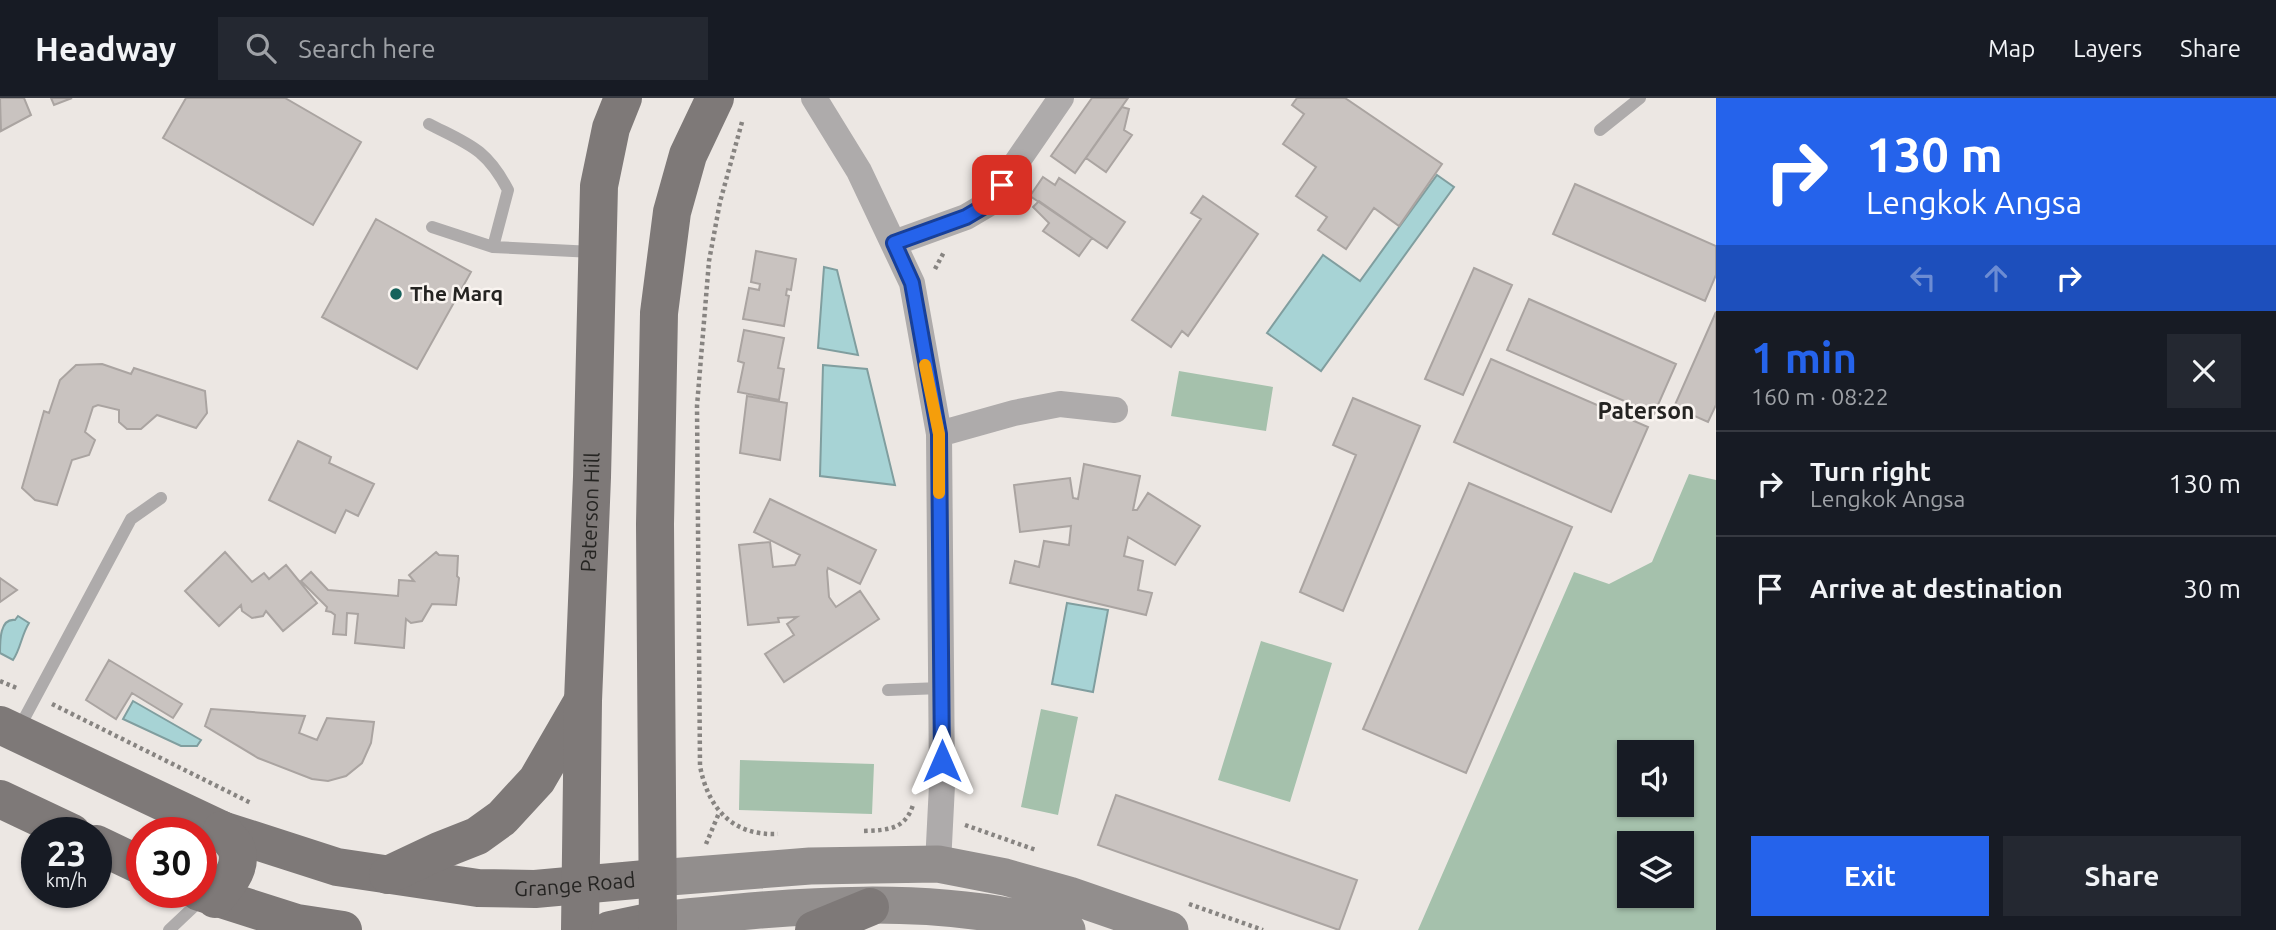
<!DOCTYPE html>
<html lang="en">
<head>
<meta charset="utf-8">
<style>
  body { margin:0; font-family:Ubuntu,sans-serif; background:#242831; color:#f1f3f6; height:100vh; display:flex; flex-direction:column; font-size:26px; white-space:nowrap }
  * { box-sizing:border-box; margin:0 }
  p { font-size:23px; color:#9ea1a6 }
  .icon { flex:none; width:38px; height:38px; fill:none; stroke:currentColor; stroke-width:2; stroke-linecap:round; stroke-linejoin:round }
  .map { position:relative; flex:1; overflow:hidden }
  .drawer { display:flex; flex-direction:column; background:#171b24; width:560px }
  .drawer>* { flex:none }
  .top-card { background:#2563eb; color:#fff; overflow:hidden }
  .buttons { position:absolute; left:1617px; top:642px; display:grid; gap:14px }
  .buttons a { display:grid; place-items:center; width:77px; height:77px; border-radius:0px; background:#171b24; box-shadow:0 2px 5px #0004; font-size:35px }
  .speed { position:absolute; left:21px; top:719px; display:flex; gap:14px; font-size:35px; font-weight:700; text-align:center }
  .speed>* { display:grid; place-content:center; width:91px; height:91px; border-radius:50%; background:#171b24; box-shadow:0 2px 5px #0004; line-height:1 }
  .speed small { font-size:18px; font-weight:400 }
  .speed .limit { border:10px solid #d22; background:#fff; color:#111 }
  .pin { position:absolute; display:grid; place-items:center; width:60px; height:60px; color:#fff; margin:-30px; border-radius:14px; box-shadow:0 4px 10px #0006 }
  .me { position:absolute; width:77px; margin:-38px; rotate:0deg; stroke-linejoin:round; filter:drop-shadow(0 0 5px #0008) }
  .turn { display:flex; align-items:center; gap:24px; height:147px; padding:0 35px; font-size:32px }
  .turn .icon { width:91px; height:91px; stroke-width:2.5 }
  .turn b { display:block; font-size:49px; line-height:60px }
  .lanes { display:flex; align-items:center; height:66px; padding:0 35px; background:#0003; justify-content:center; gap:35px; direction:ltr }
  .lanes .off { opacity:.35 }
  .round { display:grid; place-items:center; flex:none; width:74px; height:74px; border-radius:0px; background:#242831 }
  .headline { display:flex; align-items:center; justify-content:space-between; height:119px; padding:0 35px }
  h1 { font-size:42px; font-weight:600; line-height:52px; color:#2563eb }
  .cta { display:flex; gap:14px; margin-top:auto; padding:14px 35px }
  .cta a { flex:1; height:80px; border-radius:0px; background:#2563eb; color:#fff; font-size:28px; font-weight:600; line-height:80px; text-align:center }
  .cta a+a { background:#242831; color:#f1f3f6 }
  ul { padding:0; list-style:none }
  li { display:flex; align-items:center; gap:21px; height:105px; padding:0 35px; border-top:2px solid #363941 }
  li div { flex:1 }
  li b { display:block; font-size:26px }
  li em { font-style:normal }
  header { display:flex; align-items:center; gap:42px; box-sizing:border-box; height:98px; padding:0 35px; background:#171b24; border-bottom:2px solid #363941 }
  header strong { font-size:33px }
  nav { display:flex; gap:38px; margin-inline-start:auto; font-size:24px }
  .search { width:490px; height:63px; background:#242831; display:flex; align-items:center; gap:18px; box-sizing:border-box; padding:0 24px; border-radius:0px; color:#9ea1a6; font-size:26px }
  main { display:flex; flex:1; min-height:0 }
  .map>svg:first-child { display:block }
</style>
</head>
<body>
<header>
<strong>Headway</strong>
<div class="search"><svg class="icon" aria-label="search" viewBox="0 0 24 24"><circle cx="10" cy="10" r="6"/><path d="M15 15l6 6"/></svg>Search here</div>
<nav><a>Map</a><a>Layers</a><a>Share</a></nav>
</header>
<main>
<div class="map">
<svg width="1716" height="832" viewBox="0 0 1716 832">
  <rect width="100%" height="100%" fill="#ece7e3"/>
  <path fill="#a5c1ac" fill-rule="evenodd" d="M1179,273L1273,289L1266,333L1171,318Z
    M1689,376L1716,382V832H1418L1574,474L1609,486L1652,464ZM1682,654V707H1629V654ZM1629,746H1682V798H1629Z
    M1261,543L1332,565L1290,704L1218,682Z
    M1041,611L1078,619L1058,717L1021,709Z
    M740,662L874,666L872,716L739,712Z"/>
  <path fill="#a7d3d5" stroke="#809e9f" stroke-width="2" d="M1437,77L1454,89L1321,273L1267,235L1323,157L1360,183Z
    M824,169L837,172L858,257L818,250Z
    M823,267L867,271L895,387L820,378Z
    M1067,505L1108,512L1093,594L1052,586Z
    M18,518L29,525C21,538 21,550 13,562L0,555C0,542 0,520 15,522Z
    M133,603L201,642L197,648H181L123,621Z"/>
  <path fill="#c9c3c0" stroke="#aaa4a1" stroke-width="2" d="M0,0H24L31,17L1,33Z
    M51,0H72L54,7Z
    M186,0H285L361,44L313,127L163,40Z
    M1092,0H1128L1075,75L1051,58Z
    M1297,0H1345L1442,66L1399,128L1374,110L1346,151L1318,132L1327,119L1296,98L1316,69L1283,46L1304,16L1292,7Z
    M1122,9L1129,11L1124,32L1132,37L1106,74L1086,60Z
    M1043,79L1055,87L1059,80L1125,124L1107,150L1030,98Z
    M1575,86L1716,148V177L1705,203L1553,136Z
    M1203,98L1258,136L1188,238L1182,233L1171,249L1132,222L1201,121L1191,115Z
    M1039,103L1092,140L1079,158L1043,133L1049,125L1033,109Z
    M376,121L471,174L417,271L322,219Z
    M756,153L796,161L791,192L787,191L786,197L789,198L784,228L743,221L749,190L759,192L760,186L751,184Z
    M1474,170L1512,187L1463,297L1425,281Z
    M1529,201L1676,266L1654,316L1507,252Z
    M1716,214V307L1708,324L1674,309Z
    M744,232L784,240L778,270L784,271L779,302L738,294L744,265L738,263Z
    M1491,261L1648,329L1611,414L1454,344Z
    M102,266L131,276L134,270L205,293L207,315L196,330L157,317L141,331H127L119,324V312L98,307L93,309L85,334L95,342L89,357L72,362L57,407L35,402L22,390L44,313L49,315L60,282L76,267Z
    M747,298L787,305L780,362L740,355Z
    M1353,300L1420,328L1343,513L1300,494L1356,357L1333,347Z
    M298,343L331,359L329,365L374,386L358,418L346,412L335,435L269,402Z
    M1084,366L1140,378L1133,412H1137L1148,395L1200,428L1175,467L1128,439L1124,458L1143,463L1138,492L1152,495L1146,517L1010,485L1015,463L1039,469L1044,443L1069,447L1071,428L1020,434L1014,387L1070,380L1073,400L1078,401Z
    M1469,385L1572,429L1466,675L1363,631Z
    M770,401L876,452L860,486L828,470L827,473L829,499L836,509L860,493L879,521L784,584L765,556L794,537L787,526L797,519L778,520L779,524L748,527L739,447L770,444L773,469L795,467L800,457L754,434Z
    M225,454L252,484L264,475L269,481L286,467L317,505L283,533L266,513L263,518L252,520L242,513L241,507L219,528L185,493Z
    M436,454L439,457L458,458L457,478L459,480L456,507L432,506L422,523L411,525L406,521L404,550L355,545L358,516L347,515L346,537L333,536L335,517L331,514L326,513L327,509L301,483L311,474L328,492L398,498L399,482L414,483L409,477Z
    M0,480L17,492L0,504Z
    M109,562L182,606L173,620L132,595L116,621L86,602Z
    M211,611L305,618L299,635L317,642L327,620L374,624L371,645L362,665L346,678L328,683L312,681L258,660L205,628Z
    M1116,697L1357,782L1339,832L1098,747Z"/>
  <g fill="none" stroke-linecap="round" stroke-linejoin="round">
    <path stroke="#878481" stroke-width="4.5" stroke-dasharray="3.5 3.5" stroke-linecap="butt" d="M742,24L720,104L709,163L697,308L700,668C708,710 732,738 778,736
      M935,171L944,154
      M0,583L19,591
      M52,606L251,705
      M965,727L1036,752
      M864,733C887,732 905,732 913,707
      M706,746L719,715
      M1189,806L1263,832"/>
    <path stroke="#aeabab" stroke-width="12" d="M429,26C468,46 486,50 508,92L493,149
      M1600,32L1640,0
      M432,129L493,149L593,154
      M888,592L941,590
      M18,632L131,421L161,400
      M169,832L203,800"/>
    <path stroke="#aeabab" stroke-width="26" d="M814,0L859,73L912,185L939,336L942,687L938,766
      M894,145L966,119L988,106L1061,0
      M939,336L1014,315L1060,306L1115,312"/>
    <path stroke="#928e8d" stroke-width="37" d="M657,780L810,768L938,766L1005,779L1069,797L1170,832
      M658,822C791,808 936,793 1067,832"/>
    <g stroke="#7e7978" stroke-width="38">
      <path id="s1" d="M0,627L222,732L337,769L478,790L535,791L657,780"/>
      <path d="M0,701L72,735"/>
      <path d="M96,746L142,768"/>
      <path d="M388,777L439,753L477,738L502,720L537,682L581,606"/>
      <path d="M199,794L297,825L343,832"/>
      <path d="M215,801C226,787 244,770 236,750C233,744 226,737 222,732"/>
      <path id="s2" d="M580,832L583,603L592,379L599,88L611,30L623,0"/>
      <path d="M610,832L658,822"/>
      <path d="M658,832L655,426L659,215L672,114L688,57L715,0"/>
      <path d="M814,832L870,809"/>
    </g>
  </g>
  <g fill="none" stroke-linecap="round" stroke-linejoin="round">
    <g stroke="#184099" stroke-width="18">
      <path id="route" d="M942,663L939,336L912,185L894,145L966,119L988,106L1002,87"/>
    </g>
    <use href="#route" stroke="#2563eb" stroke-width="12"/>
    <path stroke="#f59e0b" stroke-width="12" d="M925,267L939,336V395"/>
  </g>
  <circle fill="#15625c" stroke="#f9f4f0" stroke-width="2.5" cx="396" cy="196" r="7"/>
  <g text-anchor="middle" stroke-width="5" stroke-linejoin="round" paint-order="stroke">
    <g font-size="21" font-weight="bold" fill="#252422" stroke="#f9f4f0" text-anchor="start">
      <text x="410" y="203">The Marq</text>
    </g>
    <g font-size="21" fill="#252422" stroke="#f9f4f0">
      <text dy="7" stroke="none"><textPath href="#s2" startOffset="418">Paterson Hill</textPath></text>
      <text dy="7" stroke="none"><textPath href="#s1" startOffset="606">Grange Road</textPath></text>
    </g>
    <g font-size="23" font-weight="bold" fill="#252422" stroke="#f9f4f0">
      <text x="1646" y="321">Paterson</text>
    </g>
  </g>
</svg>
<div class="buttons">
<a><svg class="icon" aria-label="sound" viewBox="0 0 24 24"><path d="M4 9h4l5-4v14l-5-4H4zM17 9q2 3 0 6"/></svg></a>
<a><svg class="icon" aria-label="layers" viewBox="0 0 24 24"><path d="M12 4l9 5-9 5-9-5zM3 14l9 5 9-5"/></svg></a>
</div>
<div class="speed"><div>23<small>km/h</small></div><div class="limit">30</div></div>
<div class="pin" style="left:1002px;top:87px;background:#d93025"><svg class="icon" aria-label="arrive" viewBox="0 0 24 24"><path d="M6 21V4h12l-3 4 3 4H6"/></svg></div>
<svg class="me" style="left:942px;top:663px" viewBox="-20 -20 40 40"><path d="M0-17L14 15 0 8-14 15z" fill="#2563eb" stroke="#fff" stroke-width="4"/></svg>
</div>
<section class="drawer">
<div class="top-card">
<div class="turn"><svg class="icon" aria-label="right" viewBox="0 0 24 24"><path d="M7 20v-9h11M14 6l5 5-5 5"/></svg><div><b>130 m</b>Lengkok Angsa</div></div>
<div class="lanes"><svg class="icon off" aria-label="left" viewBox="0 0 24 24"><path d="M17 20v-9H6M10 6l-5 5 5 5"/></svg><svg class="icon off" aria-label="ahead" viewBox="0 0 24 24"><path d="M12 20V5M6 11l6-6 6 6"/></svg><svg class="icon" aria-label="right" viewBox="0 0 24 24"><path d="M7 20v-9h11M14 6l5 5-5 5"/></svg></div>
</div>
<div class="headline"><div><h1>1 min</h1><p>160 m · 08:22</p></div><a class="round"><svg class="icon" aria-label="close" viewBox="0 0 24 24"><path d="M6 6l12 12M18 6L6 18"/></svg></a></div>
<ul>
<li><svg class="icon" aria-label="right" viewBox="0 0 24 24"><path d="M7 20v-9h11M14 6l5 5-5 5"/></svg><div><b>Turn right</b><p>Lengkok Angsa</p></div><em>130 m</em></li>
<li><svg class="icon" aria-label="arrive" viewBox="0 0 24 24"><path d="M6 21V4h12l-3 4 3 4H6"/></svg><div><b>Arrive at destination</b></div><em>30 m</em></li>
</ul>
<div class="cta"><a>Exit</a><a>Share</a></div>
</section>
</main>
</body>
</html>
